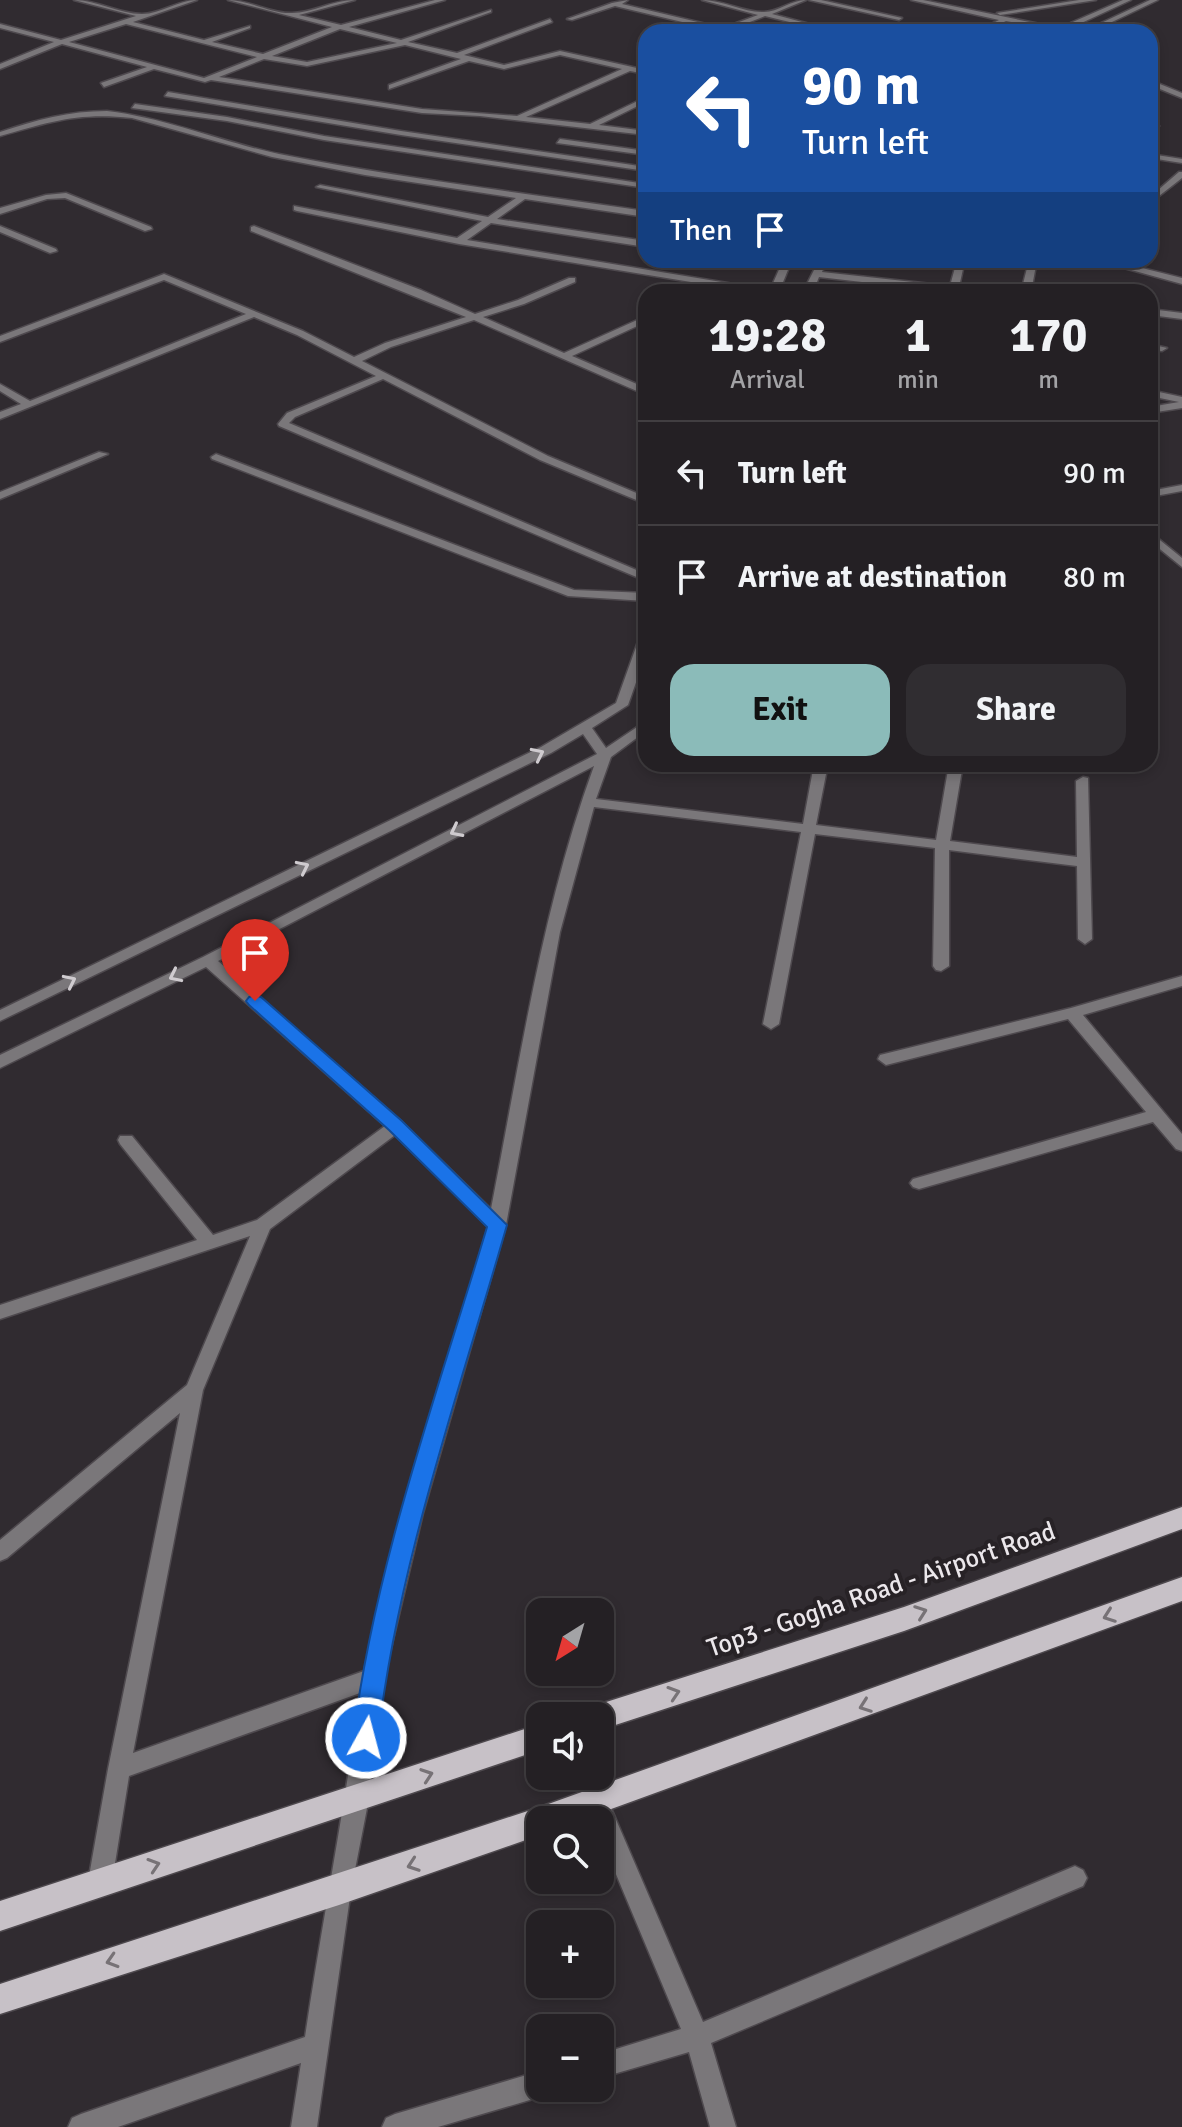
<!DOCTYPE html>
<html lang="en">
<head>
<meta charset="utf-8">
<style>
  body { margin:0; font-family:Signika,sans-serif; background:#302d31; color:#f1f3f6; height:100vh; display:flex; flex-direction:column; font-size:30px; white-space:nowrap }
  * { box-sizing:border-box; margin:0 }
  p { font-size:26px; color:#a3a3a6 }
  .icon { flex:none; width:44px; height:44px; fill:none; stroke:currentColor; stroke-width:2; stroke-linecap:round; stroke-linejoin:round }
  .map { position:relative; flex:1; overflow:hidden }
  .sheet { position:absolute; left:638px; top:284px; width:520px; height:488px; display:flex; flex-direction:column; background:#242024; border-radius:24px; box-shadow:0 4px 12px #0003,0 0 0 2px #413e41 }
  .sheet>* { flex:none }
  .guide { position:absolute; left:638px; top:24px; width:520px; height:244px; border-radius:24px; box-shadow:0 4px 12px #0003,0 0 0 2px #413e41; background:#1a4fa0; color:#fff; overflow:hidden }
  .needle { width:52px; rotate:217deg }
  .fabs { position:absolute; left:526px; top:1598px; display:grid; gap:16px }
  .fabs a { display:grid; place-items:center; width:88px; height:88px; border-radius:16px; background:#242024; box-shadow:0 4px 12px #0003,0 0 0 2px #413e41; font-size:40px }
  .pin { position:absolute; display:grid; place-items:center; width:68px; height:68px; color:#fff; margin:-82px -34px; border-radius:50% 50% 50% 0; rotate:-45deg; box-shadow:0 0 8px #0007 }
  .pin .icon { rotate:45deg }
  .me { position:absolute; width:88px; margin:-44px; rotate:7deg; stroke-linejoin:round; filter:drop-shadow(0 0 6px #0008) }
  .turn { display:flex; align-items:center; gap:28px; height:168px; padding:0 32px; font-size:36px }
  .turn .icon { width:104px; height:104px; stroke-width:2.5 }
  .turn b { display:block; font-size:56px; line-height:68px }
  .then { display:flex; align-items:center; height:76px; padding:0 32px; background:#0003; gap:16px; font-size:30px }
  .eta { display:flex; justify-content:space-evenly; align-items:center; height:136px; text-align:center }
  .eta b { font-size:48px; font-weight:800; line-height:56px }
  .cta { display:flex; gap:16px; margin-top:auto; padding:16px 32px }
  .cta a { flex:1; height:92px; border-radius:24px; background:#8bbbb9; color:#111; font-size:32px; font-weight:800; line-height:92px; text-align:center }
  .cta a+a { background:#302d31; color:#f1f3f6 }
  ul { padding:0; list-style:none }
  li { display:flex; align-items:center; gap:24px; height:104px; padding:0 32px; border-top:2px solid #413e41 }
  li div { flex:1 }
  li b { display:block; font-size:30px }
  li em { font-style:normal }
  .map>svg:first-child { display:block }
</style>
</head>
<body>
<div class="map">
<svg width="1182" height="2127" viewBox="0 0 1182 2127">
  <rect width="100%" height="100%" fill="#302b30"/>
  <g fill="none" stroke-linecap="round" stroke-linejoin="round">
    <g stroke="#4e494e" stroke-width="3">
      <path id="lane" d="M1182,976V986L1083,1015L1182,1134V1151L1176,1149L1153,1122L919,1189L913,1187L910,1183L913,1179L1146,1112L1068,1019L886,1065L878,1059L880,1055L1071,1008Z"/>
    </g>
    <g stroke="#4e494e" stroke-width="3">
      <path id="street" d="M74,0C97,0 119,14 142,14C161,14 178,0 197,0L133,22L204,40L250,26V28L212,42L263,54L332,27L228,0C249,0 272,14 292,13C312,13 333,0 355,0L299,15L341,25L435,0H445L349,27L401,40L491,10V12L408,42L457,53L550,19L552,22L464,55L504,65L560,51L646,70V74L630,71L526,117L590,124L646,97V102L599,125L646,131V135L480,116L422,113L211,80L205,82L154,69L104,87L101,83L147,67L62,44L0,69V64L54,42L0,28V24L61,40L136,16ZM126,24L257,57L204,78L69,42ZM340,29L397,43L307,62L272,56ZM405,45L461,59L389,85V89L469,61L504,69L560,55L622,69L517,116L422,109L219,77L264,59L307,66Z
        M628,0L622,4L723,28L758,15L702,0C723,0 745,13 764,12C778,12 791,0 806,0L772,14L817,26L814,28L765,16L724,32H715L716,30L615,6L572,20L567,19L612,3Z
        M809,0H821L902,18L899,20Z
        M911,0H923L1059,28L1123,0H1131L1062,32L1006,21L983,32H975L999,20Z
        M1079,0H1096L1000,15L997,13Z
        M1150,0H1158L1091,32H1082Z
        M1150,80L1182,93V98L1150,85Z
        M168,92L401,131L646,167V171L401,135L165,96Z
        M135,104L227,117L324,136L646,184V188L324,140L227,121L132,108Z
        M107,111C167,118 221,142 279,154C400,178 523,193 646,211V217L525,199L497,219L646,241V247L491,223L467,240L770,290L781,265L759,260H792L779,292H752L459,244L297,211L294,210V206L457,238L482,221L316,187L320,185L488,217L516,198L365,175L272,157L132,118C78,112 50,122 0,136V132C36,120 69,111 107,111Z
        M1152,124L1159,126L1150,132V126Z
        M560,139L646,151V155L557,143Z
        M1150,154L1182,159V163L1150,158Z
        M1179,172H1182V178L1150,203V197Z
        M66,193L151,227L152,229L145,231L65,198L47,199L0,214V208L46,195Z
        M0,226L56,249L57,251L50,253L0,232Z
        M254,226L421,290L475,314L518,300L569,278H575V282L524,304L483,317L564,353L646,316V322L572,356L646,388V395L474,320L391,347L362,361L548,456L646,497V504L540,460L383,379L295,417L289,423L646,574V581L279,426L278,424L287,413L376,376L297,335L254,317L0,419V412L21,404L0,391V384L30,401L246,314L164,280L0,342V336L164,274L303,331L354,357L385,343L466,317L251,231V227Z
        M819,260H827L822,272L950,286L957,260H965L959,287L983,292H948L819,277L813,292H803Z
        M1029,260H1037L1031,292H1021Z
        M1095,260H1110L1182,278V284Z
        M1150,309L1182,313V319L1150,315Z
        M1150,344L1167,348L1162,351L1150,350Z
        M1150,390L1182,397V408L1150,413V407L1179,402L1150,396Z
        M99,452L108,454L0,499V492Z
        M216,454L574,590L646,593V601L568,596L212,459L211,457Z
        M1182,485V491L1150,497V491Z
        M1150,532L1182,558V567L1150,541Z
        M646,632V654L628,705L592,728L606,748L646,721V731L611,757L596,799L803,824L814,764H828L816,825L936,840L949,764H963L950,841L1077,857L1076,781L1083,777L1088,778L1092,939L1085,944L1078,939L1077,866L949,850V966L941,971L936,970L933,966L935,848L815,834L779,1024L771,1029L763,1024L801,832L594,807L560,932L506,1225L423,1513L384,1678L369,1798L351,1890L317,2127H291L301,2063L118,2127H68L72,2118L81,2114L305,2037C322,1922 345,1808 360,1693L129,1776L112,1882L108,1890L100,1894L92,1890L88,1882L108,1769L180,1413L7,1558L0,1561V1540L187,1385L250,1236L0,1319V1305L197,1240L120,1144L118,1140L120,1136H132L213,1235L257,1220L385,1126L206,967L0,1068V1055L203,957L597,754L583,734L551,753L0,1021V1010L541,747L616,703L640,636ZM594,766C542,908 520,1061 491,1209L402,1122L218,961ZM395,1135L488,1227L403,1513L364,1671L133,1753L203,1390L270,1229Z
        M597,1791L605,1794L703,2022L1075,1866L1083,1870L1087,1878L1083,1886L711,2043L736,2127H710L689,2052L600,2078V2054L681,2029L600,1836V1820H593L586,1802L589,1794Z
        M540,2071V2088H551L549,2093L540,2097L438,2127H382L386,2118L395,2114Z"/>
    </g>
    <g stroke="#4e494e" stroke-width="3">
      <path id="primary" d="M1182,1507V1529L904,1631L600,1730V1716H587L590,1708L600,1704L904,1607Z
        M1182,1577V1601L581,1820H540V1835L339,1905L0,2014V1984L540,1807Z
        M540,1724V1750L0,1931V1901Z"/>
    </g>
    <use href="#lane" fill="#7a777a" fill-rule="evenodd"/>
    <use href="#street" fill="#7a777a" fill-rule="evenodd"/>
    <use href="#primary" fill="#c7c1c7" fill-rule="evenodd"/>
  </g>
  <defs><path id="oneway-chevron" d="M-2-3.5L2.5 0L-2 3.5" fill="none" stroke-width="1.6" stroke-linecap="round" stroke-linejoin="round" transform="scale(2)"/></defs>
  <g stroke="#cfcbcf">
    <use href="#oneway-chevron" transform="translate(538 754) rotate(-26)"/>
    <use href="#oneway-chevron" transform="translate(456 831) rotate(153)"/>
    <use href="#oneway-chevron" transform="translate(303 867) rotate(-26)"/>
    <use href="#oneway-chevron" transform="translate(175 976) rotate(154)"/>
    <use href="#oneway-chevron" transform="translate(70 981) rotate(-26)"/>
  </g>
  <g stroke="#777276">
    <use href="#oneway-chevron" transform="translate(921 1612) rotate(-20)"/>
    <use href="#oneway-chevron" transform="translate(1109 1616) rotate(160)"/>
    <use href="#oneway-chevron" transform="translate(674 1693) rotate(-18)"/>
    <use href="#oneway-chevron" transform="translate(865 1706) rotate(160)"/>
    <use href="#oneway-chevron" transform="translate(427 1775) rotate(-19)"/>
    <use href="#oneway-chevron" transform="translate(154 1865) rotate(-18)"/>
    <use href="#oneway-chevron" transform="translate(413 1865) rotate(161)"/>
    <use href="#oneway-chevron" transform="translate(112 1961) rotate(163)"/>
  </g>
  <path fill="#1a73e8" stroke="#114b97" stroke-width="2" d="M255,995L261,997L402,1121L507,1225C459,1393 398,1564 378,1738L374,1746L366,1750L357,1746L353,1738C375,1564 437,1394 487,1227L389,1130L249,1005L246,1001L249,997Z"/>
  <g text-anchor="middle" stroke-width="8" stroke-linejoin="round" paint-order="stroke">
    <g font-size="26" fill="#ebe7eb" stroke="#272226">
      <text transform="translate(881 1589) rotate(-19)" y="9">Top3 - Gogha Road - Airport Road</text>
    </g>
  </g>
</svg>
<div class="fabs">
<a><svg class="needle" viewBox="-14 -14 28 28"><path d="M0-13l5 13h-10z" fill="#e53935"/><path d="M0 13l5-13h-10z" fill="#a3a3a6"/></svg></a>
<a><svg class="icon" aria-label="sound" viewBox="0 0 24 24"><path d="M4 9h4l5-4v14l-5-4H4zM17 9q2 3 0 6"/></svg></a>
<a><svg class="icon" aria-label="search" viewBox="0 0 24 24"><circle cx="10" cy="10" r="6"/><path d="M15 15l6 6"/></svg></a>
<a>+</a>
<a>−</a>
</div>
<div class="pin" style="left:255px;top:1001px;background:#d93025"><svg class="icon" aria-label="arrive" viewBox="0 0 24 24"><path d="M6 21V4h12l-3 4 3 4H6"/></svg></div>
<svg class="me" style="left:366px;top:1738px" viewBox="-20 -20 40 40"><circle r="17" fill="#1a73e8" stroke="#fff" stroke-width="3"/><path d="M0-11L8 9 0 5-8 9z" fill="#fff"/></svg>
<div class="guide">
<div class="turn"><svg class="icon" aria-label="left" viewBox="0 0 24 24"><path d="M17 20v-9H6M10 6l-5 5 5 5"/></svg><div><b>90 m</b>Turn left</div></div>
<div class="then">Then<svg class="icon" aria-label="arrive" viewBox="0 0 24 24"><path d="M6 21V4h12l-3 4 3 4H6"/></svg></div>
</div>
<section class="sheet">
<div class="eta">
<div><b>19:28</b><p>Arrival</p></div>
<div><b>1</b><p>min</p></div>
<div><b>170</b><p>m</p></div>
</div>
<ul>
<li><svg class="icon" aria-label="left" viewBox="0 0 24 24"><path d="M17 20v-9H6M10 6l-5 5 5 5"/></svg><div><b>Turn left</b></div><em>90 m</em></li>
<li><svg class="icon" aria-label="arrive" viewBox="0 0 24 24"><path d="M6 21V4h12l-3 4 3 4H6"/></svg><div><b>Arrive at destination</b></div><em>80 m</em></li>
</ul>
<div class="cta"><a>Exit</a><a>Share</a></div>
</section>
</div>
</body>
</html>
